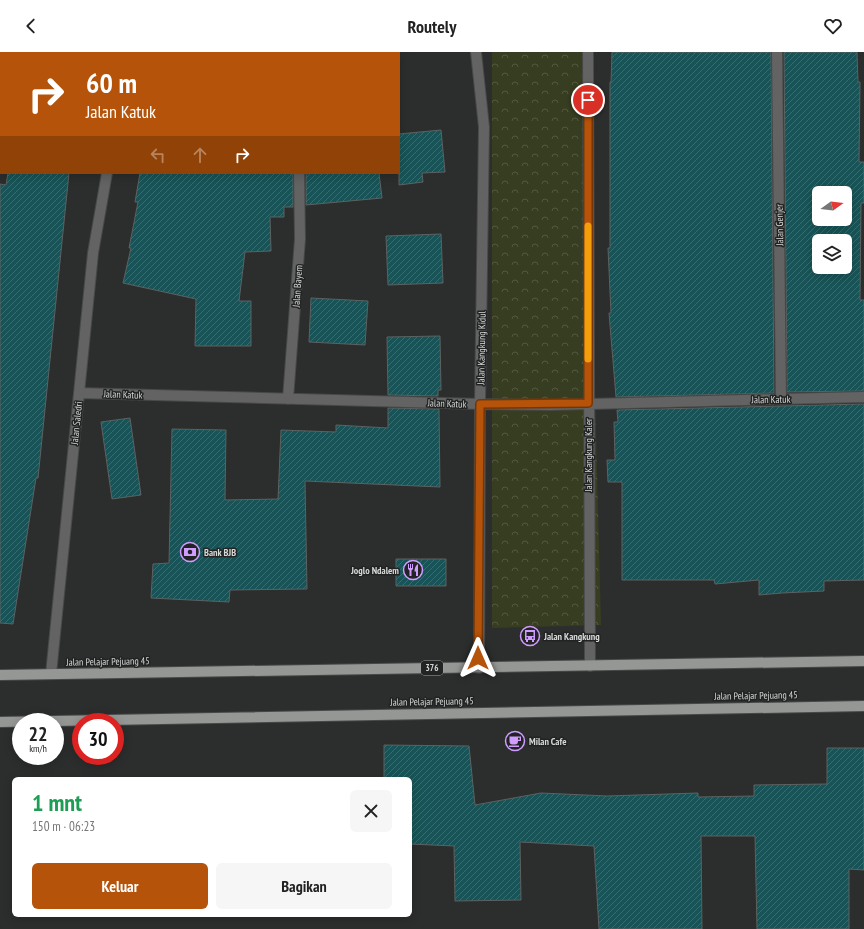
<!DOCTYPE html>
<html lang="id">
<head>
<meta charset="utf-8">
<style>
  body { margin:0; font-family:"PT Sans Narrow",sans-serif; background:#f6f6f6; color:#222; height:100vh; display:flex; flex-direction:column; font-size:15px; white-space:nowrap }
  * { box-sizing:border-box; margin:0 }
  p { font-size:13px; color:#767676 }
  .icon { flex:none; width:22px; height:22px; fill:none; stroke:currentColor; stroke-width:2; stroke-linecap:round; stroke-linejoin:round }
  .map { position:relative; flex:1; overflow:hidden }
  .panel { position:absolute; left:12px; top:725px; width:400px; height:140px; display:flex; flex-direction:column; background:#fff; border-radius:6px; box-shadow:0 2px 10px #0003 }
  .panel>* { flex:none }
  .banner { position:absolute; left:0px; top:0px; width:400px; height:122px; box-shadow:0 2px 10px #0003; background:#b45309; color:#fff; overflow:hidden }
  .needle { width:26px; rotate:75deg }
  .controls { position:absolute; left:812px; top:134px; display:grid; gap:8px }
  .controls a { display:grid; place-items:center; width:40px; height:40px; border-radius:6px; background:#fff; box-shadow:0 2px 10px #0003; font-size:20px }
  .speed { position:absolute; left:12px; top:661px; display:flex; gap:8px; font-size:20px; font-weight:700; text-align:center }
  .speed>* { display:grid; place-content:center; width:52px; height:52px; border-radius:50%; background:#fff; box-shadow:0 2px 10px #0003; line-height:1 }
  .speed small { font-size:10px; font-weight:400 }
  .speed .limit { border:6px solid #d22; background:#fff; color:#111 }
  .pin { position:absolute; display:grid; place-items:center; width:34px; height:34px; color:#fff; margin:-17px; border:2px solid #fff; border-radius:50%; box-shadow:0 1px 4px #0007 }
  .me { position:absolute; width:44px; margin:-22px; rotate:0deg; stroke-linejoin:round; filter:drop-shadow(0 0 3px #0008) }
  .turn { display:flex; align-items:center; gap:14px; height:84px; padding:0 20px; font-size:18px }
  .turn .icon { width:52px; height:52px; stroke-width:2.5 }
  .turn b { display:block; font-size:28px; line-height:34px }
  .lanes { display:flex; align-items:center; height:38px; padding:0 20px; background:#0003; justify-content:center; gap:20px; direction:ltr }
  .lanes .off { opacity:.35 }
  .round { display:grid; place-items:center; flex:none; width:42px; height:42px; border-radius:6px; background:#f6f6f6 }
  .summary { display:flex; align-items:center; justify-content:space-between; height:68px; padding:0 20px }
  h1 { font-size:24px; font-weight:600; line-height:30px; color:#1e9e55 }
  .action { display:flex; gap:8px; margin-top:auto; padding:8px 20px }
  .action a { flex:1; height:46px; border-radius:6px; background:#b45309; color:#fff; font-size:16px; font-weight:600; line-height:46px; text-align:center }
  .action a+a { background:#f6f6f6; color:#222 }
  header { display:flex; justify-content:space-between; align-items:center; height:52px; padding:0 20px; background:#fff; font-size:18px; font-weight:600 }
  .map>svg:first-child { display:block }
</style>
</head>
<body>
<header><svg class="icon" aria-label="back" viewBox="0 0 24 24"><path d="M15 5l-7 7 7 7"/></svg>Routely<svg class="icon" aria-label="heart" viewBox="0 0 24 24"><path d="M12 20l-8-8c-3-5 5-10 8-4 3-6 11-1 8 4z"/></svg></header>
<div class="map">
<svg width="864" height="877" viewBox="0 0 864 877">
  <defs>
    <pattern id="park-crowns" width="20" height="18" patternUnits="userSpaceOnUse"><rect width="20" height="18" fill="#373d20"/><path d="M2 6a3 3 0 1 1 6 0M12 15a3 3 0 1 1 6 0" fill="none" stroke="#535840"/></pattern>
    <pattern id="building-hatch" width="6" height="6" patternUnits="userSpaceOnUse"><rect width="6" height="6" fill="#185457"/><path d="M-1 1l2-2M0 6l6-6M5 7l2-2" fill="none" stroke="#396c6e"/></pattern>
  </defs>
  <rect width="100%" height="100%" fill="#2b2e2d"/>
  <path fill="url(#park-crowns)" d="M492,0H586L601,573L492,576Z"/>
  <path fill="url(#building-hatch)" stroke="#5d6161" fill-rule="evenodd" d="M612,0H771L774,341L616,345L609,261H611L608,196H610V30H611Z
    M784,0H857L858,30H860L859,110H864V151H861L860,248H864V339L787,340ZM819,141H845V167H819ZM819,189H845V215H819Z
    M441,78L445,120L422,121L423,130L399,133V82Z
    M8,121H69L38,426H36L13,572L0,571V132L6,133Z
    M140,121H293V155H284V165H270L271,199L245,200L239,249H251V294H195L196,247L123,231L131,196H129L138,150H135Z
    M306,121H379L382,146L306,153Z
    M441,182L443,231L388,233L386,184Z
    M311,246L368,249L365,293L309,290Z
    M440,284L441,338H438V344L388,343L387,285Z
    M864,352V528L824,529V539L782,541L759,543V528L715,532L714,528H622V430H608L607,408H615L614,370H618L617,358Z
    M388,356L439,357L440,435L305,429L307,537L230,538L229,550L151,546L153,512L169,511L172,377L226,378L225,448L278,447L281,378L336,380V373L388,376Z
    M130,366L141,443L112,447L101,370Z
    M396,507H446V534H396Z
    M384,693L469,694L475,753L541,741L607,744L698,741V745L754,744V733L827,732V696H864V818L849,817V877H757L755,784H701L702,877H599L594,794L520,790L521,848L455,849L454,794L410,792V727H384Z"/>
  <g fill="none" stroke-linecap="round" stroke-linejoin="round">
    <g stroke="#474948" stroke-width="12">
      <path id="street" d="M296,0V1
        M476,0L484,75L480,352L479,616
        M588,0L590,614
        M777,0L781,347
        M127,1V0
        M79,341L480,352L551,353L864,345
        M288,347L300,187L299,121
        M51,622L93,201L107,121"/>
    </g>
    <g stroke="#474948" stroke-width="12">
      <path id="primary" d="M0,623L864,609
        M0,670L864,654"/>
    </g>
    <use href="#street" stroke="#626362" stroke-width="10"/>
    <use href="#primary" stroke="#959795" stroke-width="10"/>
  </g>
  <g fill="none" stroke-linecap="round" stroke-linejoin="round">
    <g stroke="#753606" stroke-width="10">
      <path id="route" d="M478,606L480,352L588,351V48"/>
    </g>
    <use href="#route" stroke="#b45309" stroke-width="7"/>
    <path stroke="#f59e0b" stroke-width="7" d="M588,174V307"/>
  </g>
  <defs>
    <g id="bank-ring" transform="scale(1)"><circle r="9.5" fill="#212423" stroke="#d09dff" stroke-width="1.5"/><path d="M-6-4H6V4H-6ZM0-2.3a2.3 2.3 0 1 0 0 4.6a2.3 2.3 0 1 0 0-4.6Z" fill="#d09dff"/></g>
    <g id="restaurant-ring" transform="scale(1)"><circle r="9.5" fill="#212423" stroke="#d09dff" stroke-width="1.5"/><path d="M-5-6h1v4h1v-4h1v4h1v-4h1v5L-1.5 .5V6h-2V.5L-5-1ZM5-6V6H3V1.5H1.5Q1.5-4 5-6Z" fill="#d09dff"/></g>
    <g id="bus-ring" transform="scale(1)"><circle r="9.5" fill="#212423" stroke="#d09dff" stroke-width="1.5"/><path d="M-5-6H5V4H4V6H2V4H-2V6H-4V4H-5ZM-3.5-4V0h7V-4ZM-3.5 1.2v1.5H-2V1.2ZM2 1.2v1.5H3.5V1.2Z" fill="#d09dff"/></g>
    <g id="cafe-ring" transform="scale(1)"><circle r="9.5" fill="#212423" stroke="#d09dff" stroke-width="1.5"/><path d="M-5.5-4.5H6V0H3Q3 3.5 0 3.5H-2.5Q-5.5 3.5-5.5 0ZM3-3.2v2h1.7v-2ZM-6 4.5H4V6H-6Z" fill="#d09dff"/></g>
  </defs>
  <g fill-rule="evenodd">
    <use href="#bank-ring" x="190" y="500"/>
    <use href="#restaurant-ring" x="413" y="518"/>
    <use href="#bus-ring" x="530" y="584"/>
    <use href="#cafe-ring" x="515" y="689"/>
  </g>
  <g text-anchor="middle" stroke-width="3" stroke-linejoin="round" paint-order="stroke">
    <rect fill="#212423" stroke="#a0a3a2" stroke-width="1" x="421" y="609" width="22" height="14" rx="3"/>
    <g font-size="9" font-weight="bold" fill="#d7d9d8">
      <text x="432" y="619">376</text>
    </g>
    <g font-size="10" fill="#d7d9d8" stroke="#212423">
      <text transform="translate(779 173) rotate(-91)" y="4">Jalan Genjer</text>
      <text transform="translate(297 234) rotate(-86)" y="4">Jalan Bayem</text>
      <text transform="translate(481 296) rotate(-89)" y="4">Jalan Kangkung Kidul</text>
      <text transform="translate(123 342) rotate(2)" y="4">Jalan Katuk</text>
      <text transform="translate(771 347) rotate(-1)" y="4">Jalan Katuk</text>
      <text transform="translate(447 351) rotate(2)" y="4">Jalan Katuk</text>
      <text transform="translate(76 371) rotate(-84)" y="4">Jalan Saledri</text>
      <text transform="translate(588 403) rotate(-90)" y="4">Jalan Kangkung Kaler</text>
      <text transform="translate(108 609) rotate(-1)" y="4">Jalan Pelajar Pejuang 45</text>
      <text transform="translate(756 643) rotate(-1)" y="4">Jalan Pelajar Pejuang 45</text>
      <text transform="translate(432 649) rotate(-1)" y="4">Jalan Pelajar Pejuang 45</text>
    </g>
    <g font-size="10" font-weight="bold" fill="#d7d9d8" stroke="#212423" text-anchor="start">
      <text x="204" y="504">Bank BJB</text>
      <text x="399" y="522" text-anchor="end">Joglo Ndalem</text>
      <text x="544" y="588">Jalan Kangkung</text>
      <text x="529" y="693">Milan Cafe</text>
    </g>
  </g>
</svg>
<div class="controls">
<a><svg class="needle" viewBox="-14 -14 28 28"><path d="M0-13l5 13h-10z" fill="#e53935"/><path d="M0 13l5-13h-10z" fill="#767676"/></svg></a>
<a><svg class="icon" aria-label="layers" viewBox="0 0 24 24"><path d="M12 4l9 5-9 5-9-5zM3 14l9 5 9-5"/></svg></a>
</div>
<div class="speed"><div>22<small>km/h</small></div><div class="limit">30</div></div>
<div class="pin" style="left:588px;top:48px;background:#d93025"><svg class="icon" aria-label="arrive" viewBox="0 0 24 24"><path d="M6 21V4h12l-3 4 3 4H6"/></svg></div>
<svg class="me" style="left:478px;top:606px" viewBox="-20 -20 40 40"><path d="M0-17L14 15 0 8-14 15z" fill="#b45309" stroke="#fff" stroke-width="4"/></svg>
<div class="banner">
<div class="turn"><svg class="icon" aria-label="right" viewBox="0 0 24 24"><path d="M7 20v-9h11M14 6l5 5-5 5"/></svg><div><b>60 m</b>Jalan Katuk</div></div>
<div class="lanes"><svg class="icon off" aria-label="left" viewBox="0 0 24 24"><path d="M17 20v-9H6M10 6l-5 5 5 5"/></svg><svg class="icon off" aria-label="ahead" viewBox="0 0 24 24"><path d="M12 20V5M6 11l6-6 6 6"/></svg><svg class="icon" aria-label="right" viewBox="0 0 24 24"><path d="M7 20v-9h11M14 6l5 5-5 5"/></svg></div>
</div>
<section class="panel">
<div class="summary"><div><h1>1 mnt</h1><p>150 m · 06:23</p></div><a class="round"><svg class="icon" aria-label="close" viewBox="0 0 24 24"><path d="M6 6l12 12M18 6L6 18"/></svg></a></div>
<div class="action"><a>Keluar</a><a>Bagikan</a></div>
</section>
</div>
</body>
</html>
